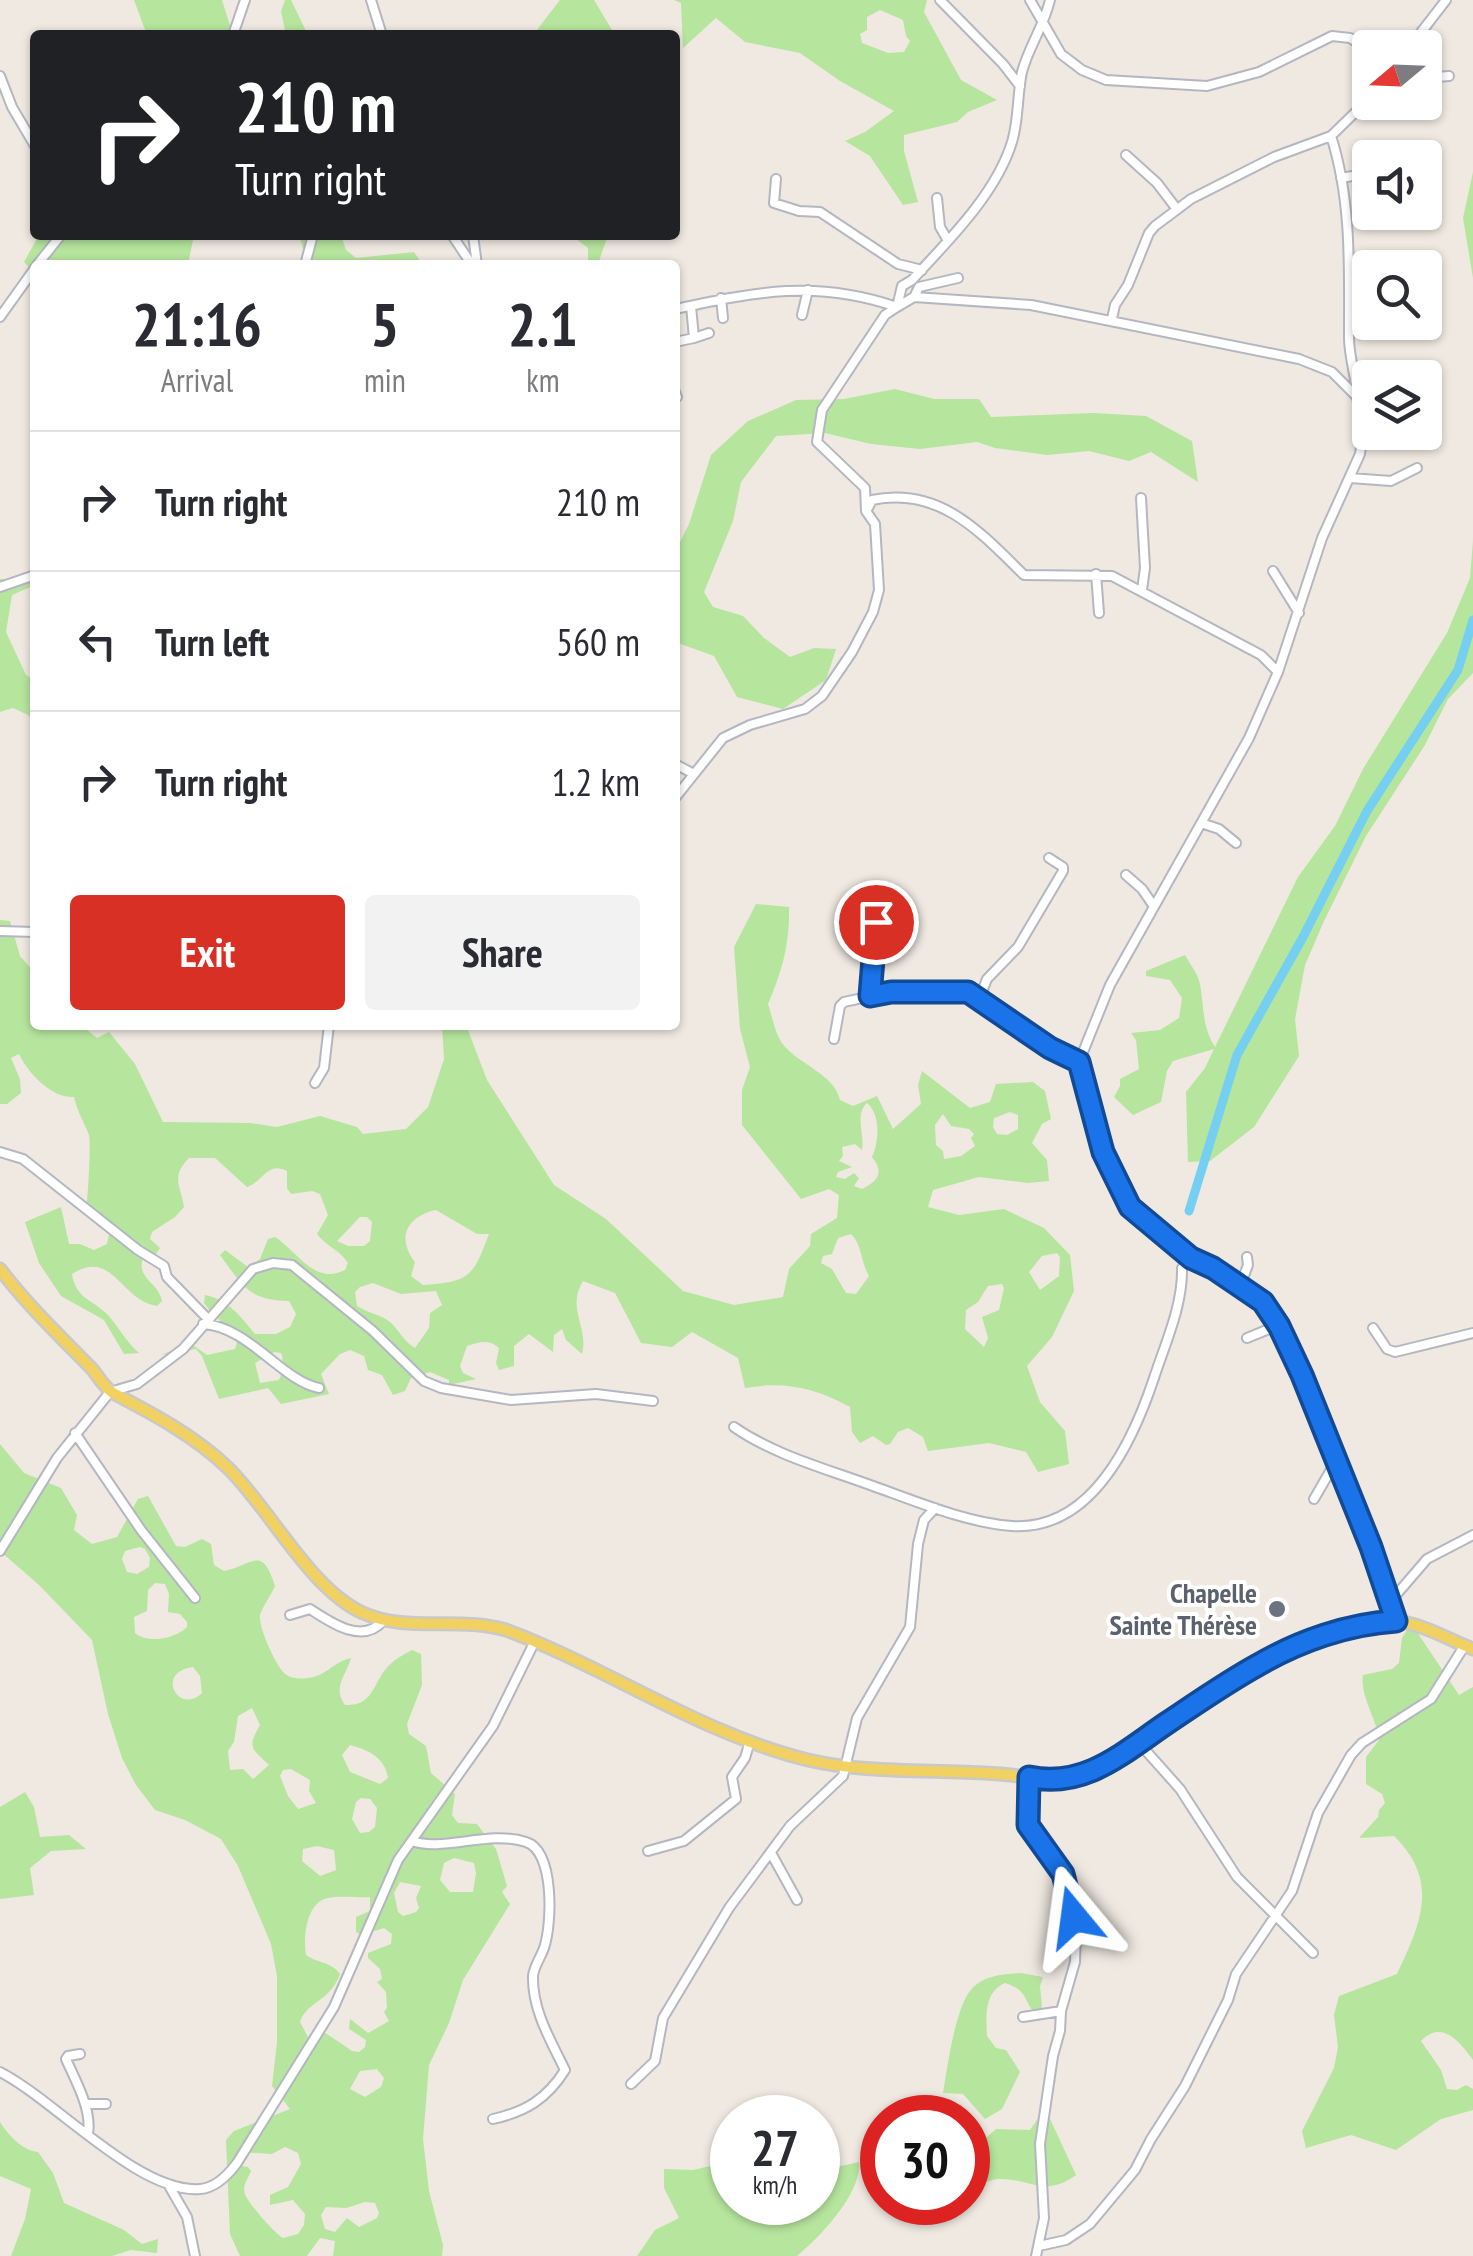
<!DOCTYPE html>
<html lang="en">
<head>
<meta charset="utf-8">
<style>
  body { margin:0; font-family:"PT Sans Narrow",sans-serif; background:#f2f2f3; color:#2b2b33; height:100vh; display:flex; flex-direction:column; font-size:38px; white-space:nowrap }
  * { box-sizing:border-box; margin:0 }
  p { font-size:32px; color:#7c7c81 }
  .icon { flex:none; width:55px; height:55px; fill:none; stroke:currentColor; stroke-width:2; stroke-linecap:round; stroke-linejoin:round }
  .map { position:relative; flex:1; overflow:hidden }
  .side { position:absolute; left:30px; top:260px; width:650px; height:770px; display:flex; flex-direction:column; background:#fff; border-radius:10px; box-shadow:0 2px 8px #0004 }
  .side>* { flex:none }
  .guide { position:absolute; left:30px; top:30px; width:650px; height:210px; border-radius:10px; box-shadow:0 2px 8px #0004; background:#202124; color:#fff; overflow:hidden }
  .needle { width:65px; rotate:251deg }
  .tools { position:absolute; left:1352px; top:30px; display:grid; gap:20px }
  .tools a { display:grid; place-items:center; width:90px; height:90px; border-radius:10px; background:#fff; box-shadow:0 2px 8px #0004; font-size:50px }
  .speed { position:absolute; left:710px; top:2095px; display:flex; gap:20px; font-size:50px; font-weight:700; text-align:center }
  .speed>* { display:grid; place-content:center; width:130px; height:130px; border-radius:50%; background:#fff; box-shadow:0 2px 8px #0004; line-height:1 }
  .speed small { font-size:25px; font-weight:400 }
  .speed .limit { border:15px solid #d22; background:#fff; color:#111 }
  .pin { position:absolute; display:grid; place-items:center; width:85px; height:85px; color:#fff; margin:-42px; border:5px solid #fff; border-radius:50%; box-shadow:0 2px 10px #0007 }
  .me { position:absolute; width:110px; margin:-55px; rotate:344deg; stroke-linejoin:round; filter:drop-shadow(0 0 8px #0008) }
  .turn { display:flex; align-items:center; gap:35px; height:210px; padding:0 40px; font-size:45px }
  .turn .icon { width:130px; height:130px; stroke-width:2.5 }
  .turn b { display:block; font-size:70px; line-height:85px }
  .eta { display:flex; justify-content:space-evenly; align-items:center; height:170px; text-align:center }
  .eta b { font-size:60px; font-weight:600; line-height:70px }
  .primary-button { display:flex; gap:20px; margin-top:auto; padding:20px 40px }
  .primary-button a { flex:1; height:115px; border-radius:10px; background:#d93025; color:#fff; font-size:40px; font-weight:600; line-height:115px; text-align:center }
  .primary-button a+a { background:#f2f2f3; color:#2b2b33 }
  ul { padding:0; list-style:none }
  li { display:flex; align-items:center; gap:30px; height:140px; padding:0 40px; border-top:2px solid #e1e1e2 }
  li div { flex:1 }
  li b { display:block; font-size:38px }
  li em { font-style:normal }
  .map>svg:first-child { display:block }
</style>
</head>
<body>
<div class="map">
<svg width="1473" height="2256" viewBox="0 0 1473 2256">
  <rect width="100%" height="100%" fill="#efe9e1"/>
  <path fill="#b6e59e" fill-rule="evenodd" d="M134,0H222L233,35H147Z
    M285,0H291L308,35H286L281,11Z
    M560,0H594L615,35H533Z
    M674,0H927L924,12L961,80L997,100L968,112L957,122L904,135V151L918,202L903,205L870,156L845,141L865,132L894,111L840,81L800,53L745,42L716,18L683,48L681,3ZM880,10L903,20L906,36L910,41L904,52L888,53L862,43L860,34L867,30V17Z
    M1473,172V278L1463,218Z
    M39,235H194L188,265H35V274L24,262Z
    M299,235H341L346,250L356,258L414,252L423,265H308Z
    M571,235H608L599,261L588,262V248Z
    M895,389L934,399H979L991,417L1093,413L1146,416L1192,441L1198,482L1151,452L1129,461L1089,451L1047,455L995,448L977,442L920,449L871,444L825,433L776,436L741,482L733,521L704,592L713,607L743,616L764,638L790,657L814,648L836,649L826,680L783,709L737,697L714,656L675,642V552L689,524L711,455L748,421L796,400L844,399Z
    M1473,541V673L1448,699L1425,745L1366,836L1324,921L1305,965L1295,1019L1299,1056L1254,1127L1210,1161L1188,1162L1186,1092L1205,1068L1214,1049L1173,1061L1167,1071L1161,1102L1133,1115L1114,1097L1120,1086V1079L1139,1069L1136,1040L1131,1033L1160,1030L1179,1018L1182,998L1170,980L1146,976V971L1185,955C1190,964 1198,974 1200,984C1204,1007 1202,1027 1215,1047L1298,877L1335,826L1363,769L1447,633L1470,578Z
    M35,570V585L12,595L6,632L26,675L35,680V724L28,715L13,708L0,712V579H20Z
    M756,904L789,907C790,944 782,971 768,1004C772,1016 775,1033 782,1043C798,1065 834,1073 840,1100L853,1106L877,1096L893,1129L921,1104L918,1085L922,1071L970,1108L990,1102L996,1084L1033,1082L1045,1091L1051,1119L1042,1124L1032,1143L1047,1160L1049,1181L1028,1183L979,1177L933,1190L928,1207L959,1215L1004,1209L1044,1228L1070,1255L1074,1291L1052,1337L1027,1366L1040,1402L1065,1431L1069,1464L1038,1472L1026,1452L989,1443L928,1451L923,1437L908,1428L898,1432L890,1444L886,1445L873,1436L860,1443L852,1432L850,1407C815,1388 784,1381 745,1388L738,1358L692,1332L672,1347L641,1343L615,1293L583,1281C566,1310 589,1326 582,1354L566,1340L562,1329L554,1335L553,1352L529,1334L514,1346V1366L499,1370L496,1363L499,1348C489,1339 479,1342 467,1346L460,1366L463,1373L476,1379L449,1385V1380L430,1372L411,1378L405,1391L393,1395L382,1375L368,1370L364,1356L350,1350L340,1354L321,1374L329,1394L281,1404L268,1388L219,1399L202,1356L196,1349L161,1355L190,1343L207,1355L235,1349L237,1342C230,1326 213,1317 204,1303L205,1295C228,1299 241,1317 255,1334H276L290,1327L296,1314L289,1301C249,1301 242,1285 220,1255L225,1250L248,1267L260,1259L268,1239L275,1237C299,1253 314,1285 345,1270L348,1263C339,1249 327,1247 317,1234L328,1215L320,1194L312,1191L291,1194L287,1188V1171C267,1161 264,1181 247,1187L215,1158H189C170,1177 181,1186 184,1207L175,1217L152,1232L150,1239L160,1248L156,1254L143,1259C136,1278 159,1283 162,1301L157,1306C120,1300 113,1248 72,1274C76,1299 92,1299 108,1315C119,1327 126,1342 139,1353L124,1354L104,1320L61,1296L39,1263L25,1222L61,1207L69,1244H80L94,1250L107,1244L109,1234L86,1209C88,1200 91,1141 89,1135C84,1122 77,1111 74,1097C51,1098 28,1073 19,1054L11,1058L20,1079L21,1093L7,1104H0V920L10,921L20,956L35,973V1025H81L97,1038L109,1032L135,1064L163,1122L250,1123L277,1127L320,1116L357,1127L363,1134L406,1129L428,1107L444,1059L442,1025H466L487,1080L554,1185L606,1219L683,1291L734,1305L783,1297L789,1269L810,1246L811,1234L837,1218L839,1195L829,1189L801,1199L742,1125V1090L750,1067L740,1029L734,947ZM867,1103C881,1115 879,1142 872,1157C884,1172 879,1181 862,1189L854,1186L859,1178L854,1173L845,1179L836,1177L838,1172L852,1167L839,1161L843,1156L842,1147L855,1144L862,1150C865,1134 854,1115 867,1103ZM1010,1112L1018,1115V1129L1007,1135L997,1134L993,1127L994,1118ZM943,1114L951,1126L969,1129L974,1134L971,1138L975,1146L961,1156L944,1159L943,1151L936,1145L935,1125ZM436,1210L477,1234H489C473,1276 471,1282 423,1285L411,1276L415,1262C396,1238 407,1216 436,1210ZM360,1217H367L372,1222L370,1241L364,1246H348L337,1241ZM851,1234C862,1244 861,1263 869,1276L856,1294L846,1293L832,1269L821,1263L823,1256L832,1254L838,1238ZM1057,1253L1060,1257L1059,1276L1040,1290L1029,1272L1042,1256ZM373,1283L401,1294L436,1291L442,1305L430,1313L429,1328L415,1348C403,1341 400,1331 390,1322C380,1314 367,1313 357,1306L355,1292L360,1287ZM1002,1284L1004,1288L999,1310L982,1317L988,1338L984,1347L965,1329L966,1310L978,1302L988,1286ZM274,1352L281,1353C284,1360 283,1372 279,1380L260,1383L255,1363Z
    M0,1444L24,1473L61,1488L77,1515L74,1530L92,1544L117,1537L138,1499L148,1496L176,1546L185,1547L202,1539L211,1544L214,1565L224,1571C253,1565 262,1544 275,1586C271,1595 263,1606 260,1615C258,1627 276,1666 285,1674C292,1679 300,1679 308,1678C327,1676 331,1663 351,1658C346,1676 332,1687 345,1705C372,1706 372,1687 385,1670C392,1661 402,1655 412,1650L421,1654L422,1685L407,1724L409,1734L426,1746L431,1773L455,1794L452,1815L458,1823L477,1824L496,1849L507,1886L502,1892L510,1904L463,1980L449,2023L429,2065L423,2139L429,2191L443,2245L442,2256H333L335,2241L320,2238L307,2256H240L230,2234L226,2140L234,2131L290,2109L272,2086L277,2042V1976L271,1944L238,1866L221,1839L185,1820L155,1810L136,1785L122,1758L108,1714L92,1640L39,1585L0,1551ZM140,1547L145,1549L150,1558L149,1567L137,1574L127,1572L122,1559L125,1551ZM155,1583L165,1584L169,1594L168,1612L180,1614L187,1622V1627C175,1639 148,1644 135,1633L134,1617L147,1611L148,1590ZM193,1667L200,1676L202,1693C179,1716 154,1672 193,1667ZM252,1708L260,1725C246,1749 253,1749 269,1765L253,1779L243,1769L230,1770L228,1751L234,1742L238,1716ZM350,1745C368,1750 385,1757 388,1778L380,1784L350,1772L342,1755ZM291,1769L310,1780L309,1791L316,1803L298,1809L288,1796L280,1776L283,1770ZM361,1798L370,1799L377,1808L375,1827L369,1832L360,1833L352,1819L356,1802ZM317,1846L334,1850L336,1870L320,1876L302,1861L303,1849ZM454,1858L474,1863L476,1873L473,1892H450L440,1880L444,1863ZM400,1882L421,1886L416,1898L419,1908L416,1912L403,1916L398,1912L394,1893ZM370,1897V1911L356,1917V1932L361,1935L384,1928L392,1934L391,1944L368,1953V1958L380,1969L382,1979L377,1982L386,1992L387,2008L384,2012L389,2021L368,2033L350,2019L349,2029L366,2040L365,2047L359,2052L352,2051L324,2032L310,2041L300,2022C307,2001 330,2002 340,1974C332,1962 317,1963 306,1955C303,1938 306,1902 328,1898C341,1895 357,1898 370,1897ZM377,2069L384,2078L381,2087L365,2097L350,2089L360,2071ZM285,2147L298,2153L301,2164L288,2187L270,2195V2205L293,2200L305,2214L304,2225L298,2234L283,2238C276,2235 247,2202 245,2194C242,2185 248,2179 251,2171L248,2167L233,2165L232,2161L242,2152L272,2154ZM365,2202L375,2203L379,2213L377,2218L359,2227L347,2218L335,2232L325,2229L321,2215L326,2207L346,2208Z
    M1411,1623L1459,1695L1473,1687V2060C1460,2042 1442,2019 1421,2041L1441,2070L1447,2089L1457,2090L1466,2085L1473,2089V2110L1441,2119L1396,2150L1351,2135L1306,2148L1302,2131L1334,2068L1338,2047L1334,2015L1339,1996L1397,1974C1421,1923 1440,1881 1394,1836L1359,1838L1378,1817L1379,1810L1385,1803L1382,1794L1366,1784V1757L1379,1740C1376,1716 1360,1697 1363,1675L1392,1669L1399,1663L1402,1638Z
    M25,1792L34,1807L40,1837L69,1835L86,1849L51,1851L30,1868L34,1895L0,1899V1807Z
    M1021,1973L1043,1977L1040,1986L1042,2007L1036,2015C1022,1999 1029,1991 1005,1983C984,1992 986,2016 987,2036L996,2048L1006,2050L1020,2072L1002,2109L985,2119L963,2094L943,2093C947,2069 955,2010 970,1991C982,1975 1004,1974 1021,1973Z
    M1045,2108L1076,2175C1045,2198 1030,2178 998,2179C990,2180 975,2186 968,2190L969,2153L996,2129L1030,2130Z
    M0,2122C9,2136 22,2150 38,2152L53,2173L64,2203L124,2230L142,2244L158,2239L157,2253L131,2250L112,2256H11L25,2219L31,2189L0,2176Z
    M732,2161V2202H818V2171L859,2162C862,2193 820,2237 797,2256H637L655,2230L679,2218L664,2188V2169L693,2170Z"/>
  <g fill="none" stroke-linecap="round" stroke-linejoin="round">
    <path stroke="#75cff0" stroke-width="9" d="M1189,1211L1237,1055L1303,937L1367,811L1458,670L1473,620"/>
    <g stroke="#b4b7c1" stroke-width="12">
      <path id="minor" d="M371,0L382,35
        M940,0L1003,64L1020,86
        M1030,0L1061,54L1082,70L1106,80L1207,86L1259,72L1332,36L1350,38L1370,50
        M233,35L245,0
        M1409,48L1446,0
        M0,76L12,107L35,146
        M1425,78L1449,76
        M1331,136C1352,201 1349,271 1349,338C1349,355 1355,375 1357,392
        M1126,155L1157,183L1176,208
        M1341,178L1370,173
        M776,179L774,203L799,211L820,212L898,264L922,270
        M937,198L940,227L947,239
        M452,235L472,265
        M473,235L477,265
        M37,265L61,235
        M305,265L313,235
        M914,297L919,287L958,278
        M721,298L723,318
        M675,309C756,292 816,279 897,307L914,297L1031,305L1299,359L1332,372L1357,397L1363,431L1360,454L1322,538L1278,672L1249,738L1110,985L1079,1062L1103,1152L1123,1196L1147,1223L1191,1259H1199L1263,1302L1279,1325L1303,1375L1371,1547L1396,1621
        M802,315L808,290
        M0,317L35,268
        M1112,319L1115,305L1128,285L1149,233L1155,226L1191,199L1274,157L1331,136L1370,98
        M694,338L709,333
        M675,342L694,338L691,306
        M675,392L677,397
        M1350,478L1391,481L1417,468
        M1141,498L1145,568L1142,590
        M868,508L872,500C940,486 980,532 1024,575L1112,576L1261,655L1278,672
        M1273,571L1299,613
        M1096,574L1099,613
        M0,587L35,575
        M675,764L694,774
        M675,798L723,738L750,725L805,709L822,696L852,652L873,612L879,590L875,524L866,511L865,488L817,442L822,410L885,315L897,307L902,286L912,280C948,241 996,194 1012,142C1019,119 1017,95 1022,72C1028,48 1044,26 1050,0
        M1201,823L1219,829L1236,843
        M1126,875L1142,889L1153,905
        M0,931L35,932
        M870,996L874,926L883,901
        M980,997L987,979L1018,947L1063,871V867L1049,858
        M834,1039L840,1006L844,1002C874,995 947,981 975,994C1012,1012 1040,1045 1079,1062
        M315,1083L324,1068L329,1025
        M0,1152L23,1159L138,1250L164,1266L167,1277L208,1319
        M1240,1286L1248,1265L1247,1257
        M203,1324C248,1326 282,1381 319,1388
        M1373,1328L1387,1349L1395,1352L1473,1333
        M1247,1338L1279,1325
        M734,1427C774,1455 827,1469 873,1486C915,1501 967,1523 1012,1526C1092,1531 1133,1441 1154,1378C1165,1344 1183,1305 1182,1268L1191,1259
        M75,1433L141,1530L195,1598
        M1314,1499L1336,1461
        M0,1551L57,1458L110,1392L137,1384L183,1349L253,1269L273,1263L292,1265L373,1331L424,1381L441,1388L511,1400L596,1394L653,1401
        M1390,1602L1427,1559L1473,1535
        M290,1615L310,1609C330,1622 362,1645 383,1621
        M1139,1743L1180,1789L1237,1877L1313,1953
        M1029,1777L1028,1825L1063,1874L1076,1933L1075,1962L1061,2011L1060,2031L1053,2056L1040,2144L1044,2218L1036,2256
        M412,1841C442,1852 490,1830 526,1842C555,1851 552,1925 544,1948C541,1957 534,1966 533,1976C532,2010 551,2041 565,2070C547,2099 525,2112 493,2119
        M648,1851L684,1841L736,1799L732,1777L745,1758L750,1741
        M771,1853L797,1900
        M1023,2017L1061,2011
        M80,2054L68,2056L66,2059C76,2082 92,2109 88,2134
        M0,2072C54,2099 139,2194 200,2189C216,2188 228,2175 237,2163L334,2007L398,1860L493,1726L534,1643
        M631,2084L655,2061L663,2018L729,1908L790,1826L843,1776L857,1718L910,1627L918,1544L924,1520L935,1508
        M85,2104H106
        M168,2184L187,2217L195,2256
        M1039,2246L1066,2240L1090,2224L1135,2170L1151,2139L1185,2086L1228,2000L1236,1974L1292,1891L1318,1813L1351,1755L1362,1743L1431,1699L1465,1645"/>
    </g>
    <g stroke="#c9c9c9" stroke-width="15">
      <path id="major" d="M0,1269C28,1306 61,1337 93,1370C99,1378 105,1388 113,1393C153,1414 195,1436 228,1468C270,1509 310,1589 363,1613C407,1633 459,1616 506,1630C608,1668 701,1734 808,1760C885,1778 967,1765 1045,1780C1090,1779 1119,1757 1154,1732C1214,1690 1318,1617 1394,1621C1422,1623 1447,1639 1473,1649"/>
    </g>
    <use href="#minor" stroke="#fff" stroke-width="8"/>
    <use href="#major" stroke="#f2d163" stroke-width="10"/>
  </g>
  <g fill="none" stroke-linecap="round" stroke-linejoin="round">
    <g stroke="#114b97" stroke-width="25">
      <path id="route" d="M876,922L870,996L891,992H968L1050,1048L1079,1062L1103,1152L1130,1207L1191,1258L1213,1268L1263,1302L1279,1326L1302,1375L1371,1547L1396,1621C1348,1624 1299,1641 1258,1665C1227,1682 1197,1703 1167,1723C1124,1752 1085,1789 1029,1777L1028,1825L1063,1874L1074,1917"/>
    </g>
    <use href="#route" stroke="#1a73e8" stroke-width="18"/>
  </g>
  <circle fill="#6b7280" stroke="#fff" stroke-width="4" cx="1277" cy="1609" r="10"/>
  <g text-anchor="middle" stroke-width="8" stroke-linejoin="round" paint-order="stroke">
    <g font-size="28" font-weight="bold" fill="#5b616d" stroke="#fff" text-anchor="end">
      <text x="1257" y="1603">Chapelle<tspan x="1257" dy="32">Sainte Thérèse</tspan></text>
    </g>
  </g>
</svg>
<div class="tools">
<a><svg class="needle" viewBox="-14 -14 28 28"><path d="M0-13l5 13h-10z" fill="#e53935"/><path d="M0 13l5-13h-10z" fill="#7c7c81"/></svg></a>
<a><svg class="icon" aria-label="sound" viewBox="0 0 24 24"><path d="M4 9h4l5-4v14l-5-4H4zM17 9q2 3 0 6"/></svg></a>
<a><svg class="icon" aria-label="search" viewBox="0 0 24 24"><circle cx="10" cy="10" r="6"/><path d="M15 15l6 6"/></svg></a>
<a><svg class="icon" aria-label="layers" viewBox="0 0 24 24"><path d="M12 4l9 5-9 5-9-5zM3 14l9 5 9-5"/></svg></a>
</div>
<div class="speed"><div>27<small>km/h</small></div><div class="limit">30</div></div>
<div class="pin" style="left:876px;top:922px;background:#d93025"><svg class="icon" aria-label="arrive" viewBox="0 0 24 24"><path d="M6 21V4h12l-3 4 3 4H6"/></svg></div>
<svg class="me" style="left:1074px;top:1917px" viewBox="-20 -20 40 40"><path d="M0-17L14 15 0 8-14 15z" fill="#1a73e8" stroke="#fff" stroke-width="4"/></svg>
<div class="guide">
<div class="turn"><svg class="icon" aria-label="right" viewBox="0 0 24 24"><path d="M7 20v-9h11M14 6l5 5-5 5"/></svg><div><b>210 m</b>Turn right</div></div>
</div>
<section class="side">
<div class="eta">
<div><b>21:16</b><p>Arrival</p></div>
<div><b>5</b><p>min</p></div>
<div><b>2.1</b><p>km</p></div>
</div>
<ul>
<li><svg class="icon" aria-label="right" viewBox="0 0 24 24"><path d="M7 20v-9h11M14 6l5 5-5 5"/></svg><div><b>Turn right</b></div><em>210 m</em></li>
<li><svg class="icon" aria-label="left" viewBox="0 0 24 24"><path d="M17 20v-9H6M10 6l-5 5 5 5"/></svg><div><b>Turn left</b></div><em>560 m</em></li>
<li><svg class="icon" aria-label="right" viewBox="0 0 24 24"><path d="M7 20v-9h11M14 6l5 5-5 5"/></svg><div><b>Turn right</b></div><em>1.2 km</em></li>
</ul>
<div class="primary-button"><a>Exit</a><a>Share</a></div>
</section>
</div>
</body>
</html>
